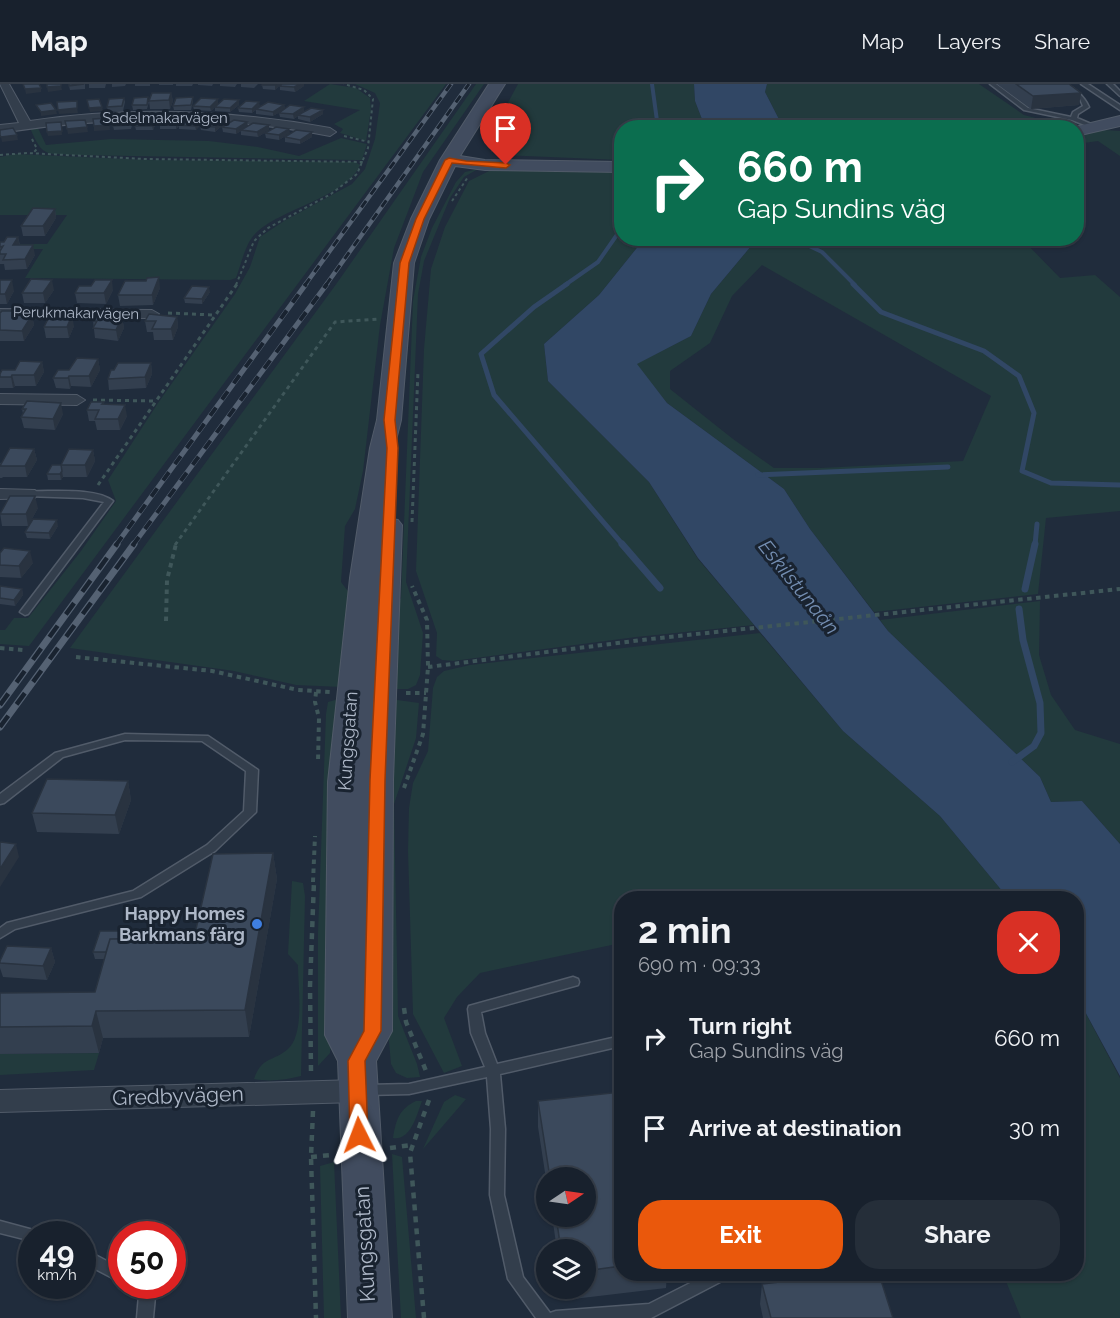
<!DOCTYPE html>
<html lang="en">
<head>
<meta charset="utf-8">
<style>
  body { margin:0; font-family:Raleway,sans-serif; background:#252e39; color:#f1f3f6; height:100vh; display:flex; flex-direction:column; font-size:22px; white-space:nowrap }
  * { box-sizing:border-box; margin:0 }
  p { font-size:20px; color:#9fa3aa }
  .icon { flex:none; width:33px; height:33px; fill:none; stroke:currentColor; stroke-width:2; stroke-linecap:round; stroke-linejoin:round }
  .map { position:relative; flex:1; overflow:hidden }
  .sheet { position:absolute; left:614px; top:807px; width:470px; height:390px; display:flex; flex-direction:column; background:#18212d; border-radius:24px; box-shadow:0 2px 4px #0004,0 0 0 2px #363e49 }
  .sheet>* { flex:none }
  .hud { position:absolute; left:614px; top:36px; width:470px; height:126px; border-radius:24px; box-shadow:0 2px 4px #0004,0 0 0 2px #363e49; background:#0b6e4f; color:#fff; overflow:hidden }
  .needle { width:39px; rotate:77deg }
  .tools { position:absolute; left:536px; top:1083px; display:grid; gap:12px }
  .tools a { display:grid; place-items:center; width:60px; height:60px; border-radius:50%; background:#18212d; box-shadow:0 2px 4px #0004,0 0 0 2px #363e49; font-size:30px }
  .speed { position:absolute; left:18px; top:1137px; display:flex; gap:12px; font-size:30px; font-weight:700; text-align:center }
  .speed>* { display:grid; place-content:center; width:78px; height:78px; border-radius:50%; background:#18212d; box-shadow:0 2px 4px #0004,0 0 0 2px #363e49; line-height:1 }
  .speed small { font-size:15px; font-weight:400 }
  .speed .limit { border:9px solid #d22; background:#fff; color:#111 }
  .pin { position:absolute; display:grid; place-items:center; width:51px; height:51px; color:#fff; margin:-62px -26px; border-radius:50% 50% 50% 0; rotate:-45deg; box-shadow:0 0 6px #0007 }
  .pin .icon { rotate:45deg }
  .me { position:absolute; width:66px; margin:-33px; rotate:357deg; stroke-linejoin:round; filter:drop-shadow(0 0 4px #0008) }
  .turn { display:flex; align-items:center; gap:21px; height:126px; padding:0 24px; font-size:27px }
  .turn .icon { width:78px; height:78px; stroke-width:2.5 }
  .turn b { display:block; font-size:42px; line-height:51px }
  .round { display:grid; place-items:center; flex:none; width:63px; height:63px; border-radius:24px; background:#252e39 }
  .headline { display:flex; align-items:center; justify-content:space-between; height:102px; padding:0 24px }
  h1 { font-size:36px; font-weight:700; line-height:45px }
  .primary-button { display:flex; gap:12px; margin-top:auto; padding:12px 24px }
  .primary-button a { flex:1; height:69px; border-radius:24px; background:#ea580c; color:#fff; font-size:24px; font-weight:700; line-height:69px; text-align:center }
  .primary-button a+a { background:#252e39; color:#f1f3f6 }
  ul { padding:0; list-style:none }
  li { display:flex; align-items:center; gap:18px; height:90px; padding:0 24px }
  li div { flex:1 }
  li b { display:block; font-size:22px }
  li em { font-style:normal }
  header { display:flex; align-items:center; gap:36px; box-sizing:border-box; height:84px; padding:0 30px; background:#18212d; border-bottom:2px solid #363e49 }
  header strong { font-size:28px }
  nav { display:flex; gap:33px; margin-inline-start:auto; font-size:21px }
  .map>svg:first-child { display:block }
</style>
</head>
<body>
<header>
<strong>Map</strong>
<nav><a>Map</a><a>Layers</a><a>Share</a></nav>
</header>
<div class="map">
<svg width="1120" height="1234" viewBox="0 0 1120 1234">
  <rect width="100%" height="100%" fill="#202c3c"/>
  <path fill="#223a3d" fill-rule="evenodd" d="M330,0L356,4L370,14L371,26L366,57L340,49L343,45L334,40L360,26L304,17Z
    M355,0H446L29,562L0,560V546H5L14,534H28L81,467L116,417L108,396L158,319L235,210L250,183L260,153L284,137L352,100L365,85L375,55L380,19L375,9Z
    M476,0H484L423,88L394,164L380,241L363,387L355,425L345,442L341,498L354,515L342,603L296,601L234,587L70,564L337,199Z
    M518,0H694L695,17L705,43L621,44V76L500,71L491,58V50Z
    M767,0H979L1024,31L1059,40L1074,38L1078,41L1074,44L783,43L765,8Z
    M37,42L46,61L111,55L209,57L258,63L299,72L341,54L367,60L362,76H355L76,71C45,69 43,74 30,44Z
    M1104,46L1120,47V72L1098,57L1076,60V52Z
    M15,70L149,76L355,78L360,81C347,113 279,125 255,150C245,160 241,181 236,194L230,196L25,194L43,165H9L12,160H47L67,131H0V73Z
    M478,85L464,93L450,114L424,177L418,210L406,498L423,549L420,591L416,601L408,605H395L394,524L401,514L413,217L421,173L432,144L456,98L465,88Z
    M493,85L621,86V154L644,155L599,211L544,260L548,297L649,398L698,475L754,541L636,553L453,577L442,576L436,572L437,549L416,487L424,265L431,185L445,143L469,97Z
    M757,155H1022L1060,194L1095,191L1120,213V427L1046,434L1038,510L874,528L810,445L784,405L667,319L636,280L691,252L711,210ZM762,181L991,312L963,377L820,384H774L733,355L670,305V287L710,259L732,212Z
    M1040,517L1039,571L1051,611L1075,646L1120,660V760L1082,717L1051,718L1040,693L888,547L880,536Z
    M760,549L843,647L940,732L1008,814H621V859L480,889L457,913L444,934L462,982L444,989L413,930L408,767L409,724L413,699L428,667L433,604L437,593L444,587L470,581Z
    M390,615L419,619L416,654L394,720L398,932L417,980L420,993L407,994L396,989L391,980L388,946Z
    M335,616L340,618L332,949L330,969L318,982V849L326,630L328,618Z
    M292,797L303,799L305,812L301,992C285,996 270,998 254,995C262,972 273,978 288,965C305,950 298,902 298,881L288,870Z
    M1076,911L1120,994V1234H1021L1003,1190H1076Z
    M99,969L94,986L0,991V970Z
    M455,1011L466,1015L423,1065L444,1018Z
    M416,1017H422C417,1030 411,1057 393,1054C396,1036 399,1025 416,1017Z
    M392,1070L402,1073L416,1234H401Z
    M334,1078L341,1234H324L320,1082Z"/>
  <path fill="#314765" d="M694,0H767L765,8L783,43H705L695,17Z
    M644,155H757L711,210L691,252L637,280L667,319L784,405L810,445L888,547L1040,693L1051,718L1082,717L1120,760V992L1076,911V814H1008L940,732L843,647L698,474L649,398L548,297L544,260L599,211Z"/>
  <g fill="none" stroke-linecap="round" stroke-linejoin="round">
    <path stroke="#314765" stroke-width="4" d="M652,0L658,44
      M792,154L822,168L855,201
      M565,201L598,178L621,145"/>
    <path stroke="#314765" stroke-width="5" d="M567,200L534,223L481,270L494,311L623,461
      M853,200L881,228L984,267L1019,292L1034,329L1022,387L1051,399L1120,401
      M758,391L948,383
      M1035,461L1037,440"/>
    <path stroke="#314765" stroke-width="7" d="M622,460L660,504
      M1025,505L1035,460
      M1012,678L1034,662L1041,649L1040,619L1023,556L1019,525"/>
    <g stroke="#515b69" stroke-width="3">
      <path id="lane" d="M990,0H996L1028,24L1071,33L1073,28L1083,22L1080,15L1059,0C1072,0 1084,12 1089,23L1078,30L1077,34L1098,43L1095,45L1072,36L1024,26Z
        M1081,0H1088L1120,21V26Z
        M1107,0H1113L1120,7V12Z
        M29,407C51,408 96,403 113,417L28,530L25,531L20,528L104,418L83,414L26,412L25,410Z
        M125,650L208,652L258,686L256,728L215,767L141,813L15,845L0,854V844L7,839L133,807L207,761L244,727L246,687L202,657L125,656L63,673L4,719L0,720V710L55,669Z
        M573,893L578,895L579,898L578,901L481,928L485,949L497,980L621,952V962L500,990L505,1045L504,1111L523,1193L550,1229L556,1227L649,1220L708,1190H724L722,1197L651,1234H536L508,1195L490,1111L491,1045L487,993L409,1010L366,1011L361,1010L359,1006L361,1002L366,1001L409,1000L485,983L471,949L468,925L469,922Z
        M0,1137L37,1147L39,1150H32V1157L0,1149Z
        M82,1164L122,1185V1199L82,1178Z
        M128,1202C161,1199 155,1207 153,1234H137L139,1211L131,1207Z"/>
    </g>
    <g stroke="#515b69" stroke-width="2">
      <path id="street" d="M0,0H9L30,37C130,22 230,26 330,44L336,48L330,52C219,30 111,32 0,49V41L19,39Z
        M0,225L152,226L159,230L152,234L0,233Z
        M0,310L77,311L85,316L77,321L0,320Z
        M0,405L35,406L38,410L35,414L0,415Z
        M357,996L367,999L371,1007L367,1015L357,1018L0,1028V1006Z"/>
    </g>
    <g stroke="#515b69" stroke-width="2">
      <path id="secondary" d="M489,0H505L460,72L485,76L621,78V88L485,86L455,82L429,135L414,179L401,336L394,364L385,434L398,436L402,441L393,696L392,947L376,977L392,1234H348L338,977L325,951L328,698L350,494L370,364L377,336L394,179L411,135L440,76Z
        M1120,32V42L1076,52V44H1070Z"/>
    </g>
    <path stroke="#3f575a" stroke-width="2" stroke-dasharray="3 3" stroke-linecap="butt" d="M487,51L485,57L492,67
      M344,52L369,58
      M32,55L37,65L33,69
      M0,71L27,69L145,75L364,78
      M452,117L468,93
      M236,201L254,157L268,144L331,110L357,90L368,64L373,15L364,6L344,0"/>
    <path stroke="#3f575a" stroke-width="3" stroke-dasharray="4 4" stroke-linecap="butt" d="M168,229L214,231
      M93,316L155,317
      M98,401L237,200
      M412,438L418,287
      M175,461L335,238L380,235"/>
    <path stroke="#3f575a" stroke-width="4" stroke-dasharray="4.5 4.5" stroke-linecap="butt" d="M166,537L167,496L176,460
      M0,564L23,566
      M76,573L212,587L298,606L330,608
      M428,583L650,555L1120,505
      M316,608L315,618L319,634L318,678
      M406,609H426
      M404,704L423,650L428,583L427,536L412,502
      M313,798L315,752"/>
    <path stroke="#3f575a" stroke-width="4.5" stroke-dasharray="6 6" stroke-linecap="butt" d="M404,924L406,938L426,987
      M311,987L310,902L314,797
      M313,1027L311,1073L316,1234
      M390,1064L411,1061
      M311,1073L332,1071
      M424,1234L410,1069L429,1016"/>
    <use href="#lane" fill="#333e4c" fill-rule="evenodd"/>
    <use href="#street" fill="#333e4c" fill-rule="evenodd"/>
    <use href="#secondary" fill="#414c5f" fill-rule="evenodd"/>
    <g stroke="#556273" stroke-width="4.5">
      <path id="rail-far2" d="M305,201L451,0
        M326,201L469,0"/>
    </g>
    <g stroke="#556273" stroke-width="5">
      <path id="rail-far1" d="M116,461L306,200
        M133,461L327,200"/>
    </g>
    <g stroke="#556273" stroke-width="7">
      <path id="rail" d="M0,621L117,460
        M0,643L134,460"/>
    </g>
    <use href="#rail-far2" stroke="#192330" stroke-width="3" stroke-dasharray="8" stroke-linecap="butt"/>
    <use href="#rail-far1" stroke="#192330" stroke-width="4" stroke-dasharray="10" stroke-linecap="butt"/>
    <use href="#rail" stroke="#192330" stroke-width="4.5" stroke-dasharray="14" stroke-linecap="butt"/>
  </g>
  <path fill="#333f4f" d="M85,0V5L70,6L69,2Z
    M89,0H106L105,4H89Z
    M112,0H126L125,2L112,3Z
    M135,0H150V2H135Z
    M159,0H173V1H159Z
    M176,0H193L192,2H176Z
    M198,0H213L212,2L198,1Z
    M220,0H237L235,3L220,2Z
    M241,0H258L254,4L241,3Z
    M281,0L275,6L263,5L262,1Z
    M997,0H1069L1081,9L1079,21L1031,25Z
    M280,2H304L295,8L280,6Z
    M171,9L173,17L170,25H150L149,17Z
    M193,13V17L191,26H174L173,22Z
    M124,14L125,18L123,27H108L107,23Z
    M218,15V20L239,21L230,28L215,27V23L211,27L194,26L193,22Z
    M149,18L147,25L133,26L132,21Z
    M284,21L285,25L273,32L256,30V26L252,29L239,28L238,24L260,22L257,25Z
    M304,23V27L323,26V30L310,38L298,35V32L294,35L280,33L279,29Z
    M132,33L133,38L131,45L114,46L113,42Z
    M156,33L157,37L153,46H136L135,42Z
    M181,38L202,39L196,46L179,45V42L176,45H160V41Z
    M247,38L248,42L269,46L258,53L241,51V47L236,50L223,48L222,43Z
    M224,40L215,48L201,46L200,42Z
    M265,49H290L279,56L266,54Z
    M285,53H312L300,60L285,58Z
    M55,125L56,134L45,152H23L21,142Z
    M18,153L20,161L35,171L27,185L5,186L4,180H0V158H4Z
    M0,196L14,207L7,220H0Z
    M91,202L113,206L106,220L77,219L75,209Z
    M160,204L153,221L120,222L118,211Z
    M54,206L45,219H24L22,209Z
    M210,208L202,220L185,219L184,214Z
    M0,229L32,231L34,241L24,257H0Z
    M107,233H122L124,244L118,257L95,254L93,237Z
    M177,233L178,243L173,256H154L153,248H147L145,237Z
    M74,242L69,254H46L44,243Z
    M98,275L100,286L91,303L71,302L70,305L56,304L53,294Z
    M42,278L44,288L36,302H15L13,304H0V290Z
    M151,279L152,290L146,304L109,306L108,295L114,286Z
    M104,318V320L127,332L120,346H97L95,337H89L87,326Z
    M22,325L63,330L55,346L24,344L21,333L23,330Z
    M34,365L37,376L27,393H3L2,394H0V379Z
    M93,366L95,377L87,393H63L61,396H48L47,390L61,381Z
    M38,424L28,442H2L0,429Z
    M58,442L50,455L27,454L25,448Z
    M0,469L33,479L21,494L0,493Z
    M0,502L22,505L23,511L15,522L0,520Z
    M128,697L131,716L119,750L37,748L32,729Z
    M273,769L277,795L249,953L103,954L99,969L0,970V909L95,908L104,875H95L93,868L123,854L122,855L194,854Z
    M51,864L55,878L47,896L3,893L0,884V877Z
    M621,1008V1190H667L666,1204L565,1216L563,1204H585V1166H557L552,1132H585V1094H546V1095L538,1043V1017Z
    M762,1200L893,1234H763L760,1220Z"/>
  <path fill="#293340" d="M276,0H281L275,6V1Z
    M300,0H304V2L295,8L294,3Z
    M61,2L62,6L48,8L47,3Z
    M41,4V8L26,10L25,5Z
    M171,9L173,17L170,25L169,16Z
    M1081,9L1079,21L1031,25L1033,12Z
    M218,15V20L211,27L210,23Z
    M239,16V21L230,28V24Z
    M259,18L260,22L252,29V25Z
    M284,21L285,25L273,32V28Z
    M102,23L103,27L90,28L89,24Z
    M304,23V27L294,35L293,30Z
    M77,24L78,29L59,30L58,26Z
    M56,26L57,30L41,32V28Z
    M323,26V30L310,38V33Z
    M156,33L157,37L153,46L152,42Z
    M181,33V38L176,45V41Z
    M109,34L110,46L94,47V42Z
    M202,34V39L196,46L195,42Z
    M224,36V40L215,48V43Z
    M61,38L62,51L48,52L47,48Z
    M247,38L248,43L236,50V45Z
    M269,41V46L258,53L257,48Z
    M87,43L88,48L68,50L67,45Z
    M289,45L290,49L279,56V51Z
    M312,48V53L300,60V56Z
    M17,51L18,56L2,58L1,53Z
    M55,125L56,134L45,152L43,142Z
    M18,153L20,163L13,161Z
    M33,161L35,171L27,185L25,175Z
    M159,193L160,204L153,221L152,211Z
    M12,196L14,207L7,220L5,210Z
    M52,196L54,206L45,219L43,209Z
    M112,196L113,206L106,220L104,209Z
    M209,203L210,208L202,220V215Z
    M32,231L34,241L24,257L22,247Z
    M72,231L74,242L69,254L67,243Z
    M122,233L124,244L118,257L116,246Z
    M177,233L178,243L173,256L171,245Z
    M98,275L100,286L91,303L89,292Z
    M42,278L44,288L36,302L34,291Z
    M151,279L152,290L146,304L145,293Z
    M12,291L15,302L13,304L11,293Z
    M69,292L71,302L70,305L68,294Z
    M61,319L63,330L55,346L53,335Z
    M125,321L127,332L120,346L118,335Z
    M34,365L37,376L27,393L25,382Z
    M93,366L95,377L87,393L85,381Z
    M62,387L63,393L61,396L60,390Z
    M35,412L38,424L28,442L26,430Z
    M57,436L58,442L50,455L49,449Z
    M30,467L33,479L21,494L19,482Z
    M22,505L23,511L15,522L14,516Z
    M128,697L131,716L119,750L115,731Z
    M16,760L19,773L0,803V785Z
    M273,769L277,795L249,953L245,926Z
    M51,864L55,878L47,896L43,882Z
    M96,927L103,954L99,969L92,942Z"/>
  <path fill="#3b495c" stroke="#293340" stroke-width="1.5" d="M23,0H39L41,4L25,5Z
    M47,0H61V2L47,3Z
    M69,0H84L69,2Z
    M263,0H276L275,1H262Z
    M282,0H300L294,3L280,2Z
    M1016,0H1069L1081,9L1033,12Z
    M152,9H171L169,16L149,17Z
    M148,13L147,21H132L134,14Z
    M193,13L191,21L173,22L176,14Z
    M124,14L122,22L107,23L109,15Z
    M201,14L218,15L210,23L193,22Z
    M99,15L102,23L89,24L87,16Z
    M224,15L239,16L230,24L215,23Z
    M77,17V24L58,26L57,18Z
    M246,17L259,18L252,25L238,24Z
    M268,18L284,21L273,28L256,25Z
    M51,19L56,26L41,28L36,21Z
    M290,21L304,23L293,30L279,29Z
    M311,24L323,26L310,33L298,31Z
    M132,33L131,41L113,42L115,34Z
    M140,33H156L152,42H135Z
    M165,33H181L176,41H160Z
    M109,34V41L94,42L93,35Z
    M185,34H202L195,42L178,41Z
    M210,35L224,36L215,43L200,42Z
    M85,36L87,43L67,45L65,37Z
    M234,36L247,38L236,45L222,43Z
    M61,38L62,47L47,48L46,39Z
    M253,39L269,41L257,48L241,46Z
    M276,43L289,45L279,51L265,49Z
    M13,44L17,51L1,53L0,51V46Z
    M296,46L312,48L300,56L285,53Z
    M33,124L55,125L43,142H21Z
    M7,153H18L13,161H33L25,175L3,176L6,170H0V167L3,162L0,163V158H4Z
    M159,193L152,211H118L125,197H146L147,194Z
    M31,195L52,196L43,209H22Z
    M0,196H12L5,210H0Z
    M95,196H112L104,209H75L79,202H91Z
    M192,202L209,203L202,215L184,214Z
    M2,227H15L13,230L32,231L22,247L0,246V229Z
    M51,229L72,231L67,243H44Z
    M96,230H106L105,233H122L116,246L93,244L97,237H93Z
    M149,230L177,233L171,245H152L156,237H145Z
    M77,274L98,275L89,292H69L68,294H53L58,286H69Z
    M20,277L42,278L34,291H12L11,293H0V290L2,286H15Z
    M118,279H151L145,293L108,295L111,286H114Z
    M27,317L61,319L53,335L21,333L26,325H22Z
    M91,318H104L102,320L125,321L118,335H95L99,326H87Z
    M10,364L34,365L25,382H0Z
    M69,365L93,366L85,381H61Z
    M52,381H61L62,387L60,390H47Z
    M10,412H35L26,430H0Z
    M33,435L57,436L49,449L25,448Z
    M4,464L30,467L19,482L0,481V469Z
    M0,502L22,505L14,516L0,514Z
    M47,695L128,697L115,731L32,729Z
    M1,758L16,760L0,785V759Z
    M273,769L245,926L96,927L92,942L0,943V909L95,908L110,855L194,854L213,770Z
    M100,847H121L119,855H110L106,868H93Z
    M7,862L51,864L43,882L0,879V877Z
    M621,1008V1182L585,1187V1166H561L556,1132H585V1094H550L538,1017Z
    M851,1190H879L893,1234H771L762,1200Z"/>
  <path fill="#ea580c" stroke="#983908" stroke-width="1.5" d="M449,74L466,77L506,79L510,81L506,84L452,79L424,135L409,179L395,336L398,364L385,696L381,947L365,977L368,1051L365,1056L359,1058L353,1056L350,1051L348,977L364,947L370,696L387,364L384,336L400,179L416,135L445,76Z"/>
  <circle fill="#3f7fe0" stroke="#192330" stroke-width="2" cx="257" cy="840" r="6"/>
  <g text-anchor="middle" stroke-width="6" stroke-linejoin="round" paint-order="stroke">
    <g font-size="15" fill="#aeb8c8" stroke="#192330">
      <text x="165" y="39">Sadelmakarvägen</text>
      <text transform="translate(76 229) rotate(1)" y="5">Perukmakarvägen</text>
    </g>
    <g font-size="18" fill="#aeb8c8" stroke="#192330">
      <text transform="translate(348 657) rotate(-86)" y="6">Kungsgatan</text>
    </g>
    <g font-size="18" font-weight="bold" fill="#aeb8c8" stroke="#192330" text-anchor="end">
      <text x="245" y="836">Happy Homes<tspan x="245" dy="21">Barkmans färg</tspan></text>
    </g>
    <g font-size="20" font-style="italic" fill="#748eb2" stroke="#192330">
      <text transform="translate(799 503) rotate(51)" y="7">Eskilstunaån</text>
    </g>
    <g font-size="21" fill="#aeb8c8" stroke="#192330">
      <text transform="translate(178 1012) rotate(-2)" y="7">Gredbyvägen</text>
      <text transform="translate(365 1160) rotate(-93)" y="7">Kungsgatan</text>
    </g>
  </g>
</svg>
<div class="tools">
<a><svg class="needle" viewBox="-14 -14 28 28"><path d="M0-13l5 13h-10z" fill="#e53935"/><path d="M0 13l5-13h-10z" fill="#9fa3aa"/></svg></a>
<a><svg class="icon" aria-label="layers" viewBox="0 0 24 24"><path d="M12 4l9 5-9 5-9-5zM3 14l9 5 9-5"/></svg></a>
</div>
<div class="speed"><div>49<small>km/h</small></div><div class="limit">50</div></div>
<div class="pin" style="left:506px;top:81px;background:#d93025"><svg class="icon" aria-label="arrive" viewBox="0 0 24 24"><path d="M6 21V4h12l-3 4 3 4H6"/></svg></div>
<svg class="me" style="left:359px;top:1051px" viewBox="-20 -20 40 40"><path d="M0-17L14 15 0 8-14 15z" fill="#ea580c" stroke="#fff" stroke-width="4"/></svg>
<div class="hud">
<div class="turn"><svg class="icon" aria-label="right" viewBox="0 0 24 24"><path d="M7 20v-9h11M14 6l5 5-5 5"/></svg><div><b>660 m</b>Gap Sundins väg</div></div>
</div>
<section class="sheet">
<div class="headline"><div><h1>2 min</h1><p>690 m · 09:33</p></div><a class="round" style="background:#d93025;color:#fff"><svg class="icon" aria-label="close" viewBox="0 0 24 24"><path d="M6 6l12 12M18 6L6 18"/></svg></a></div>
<ul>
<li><svg class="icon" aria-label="right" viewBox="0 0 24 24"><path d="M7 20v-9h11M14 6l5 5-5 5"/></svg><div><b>Turn right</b><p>Gap Sundins väg</p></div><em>660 m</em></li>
<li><svg class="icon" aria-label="arrive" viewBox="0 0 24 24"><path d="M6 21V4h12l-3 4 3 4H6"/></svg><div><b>Arrive at destination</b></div><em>30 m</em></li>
</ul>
<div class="primary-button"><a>Exit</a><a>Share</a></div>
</section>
</div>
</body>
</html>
